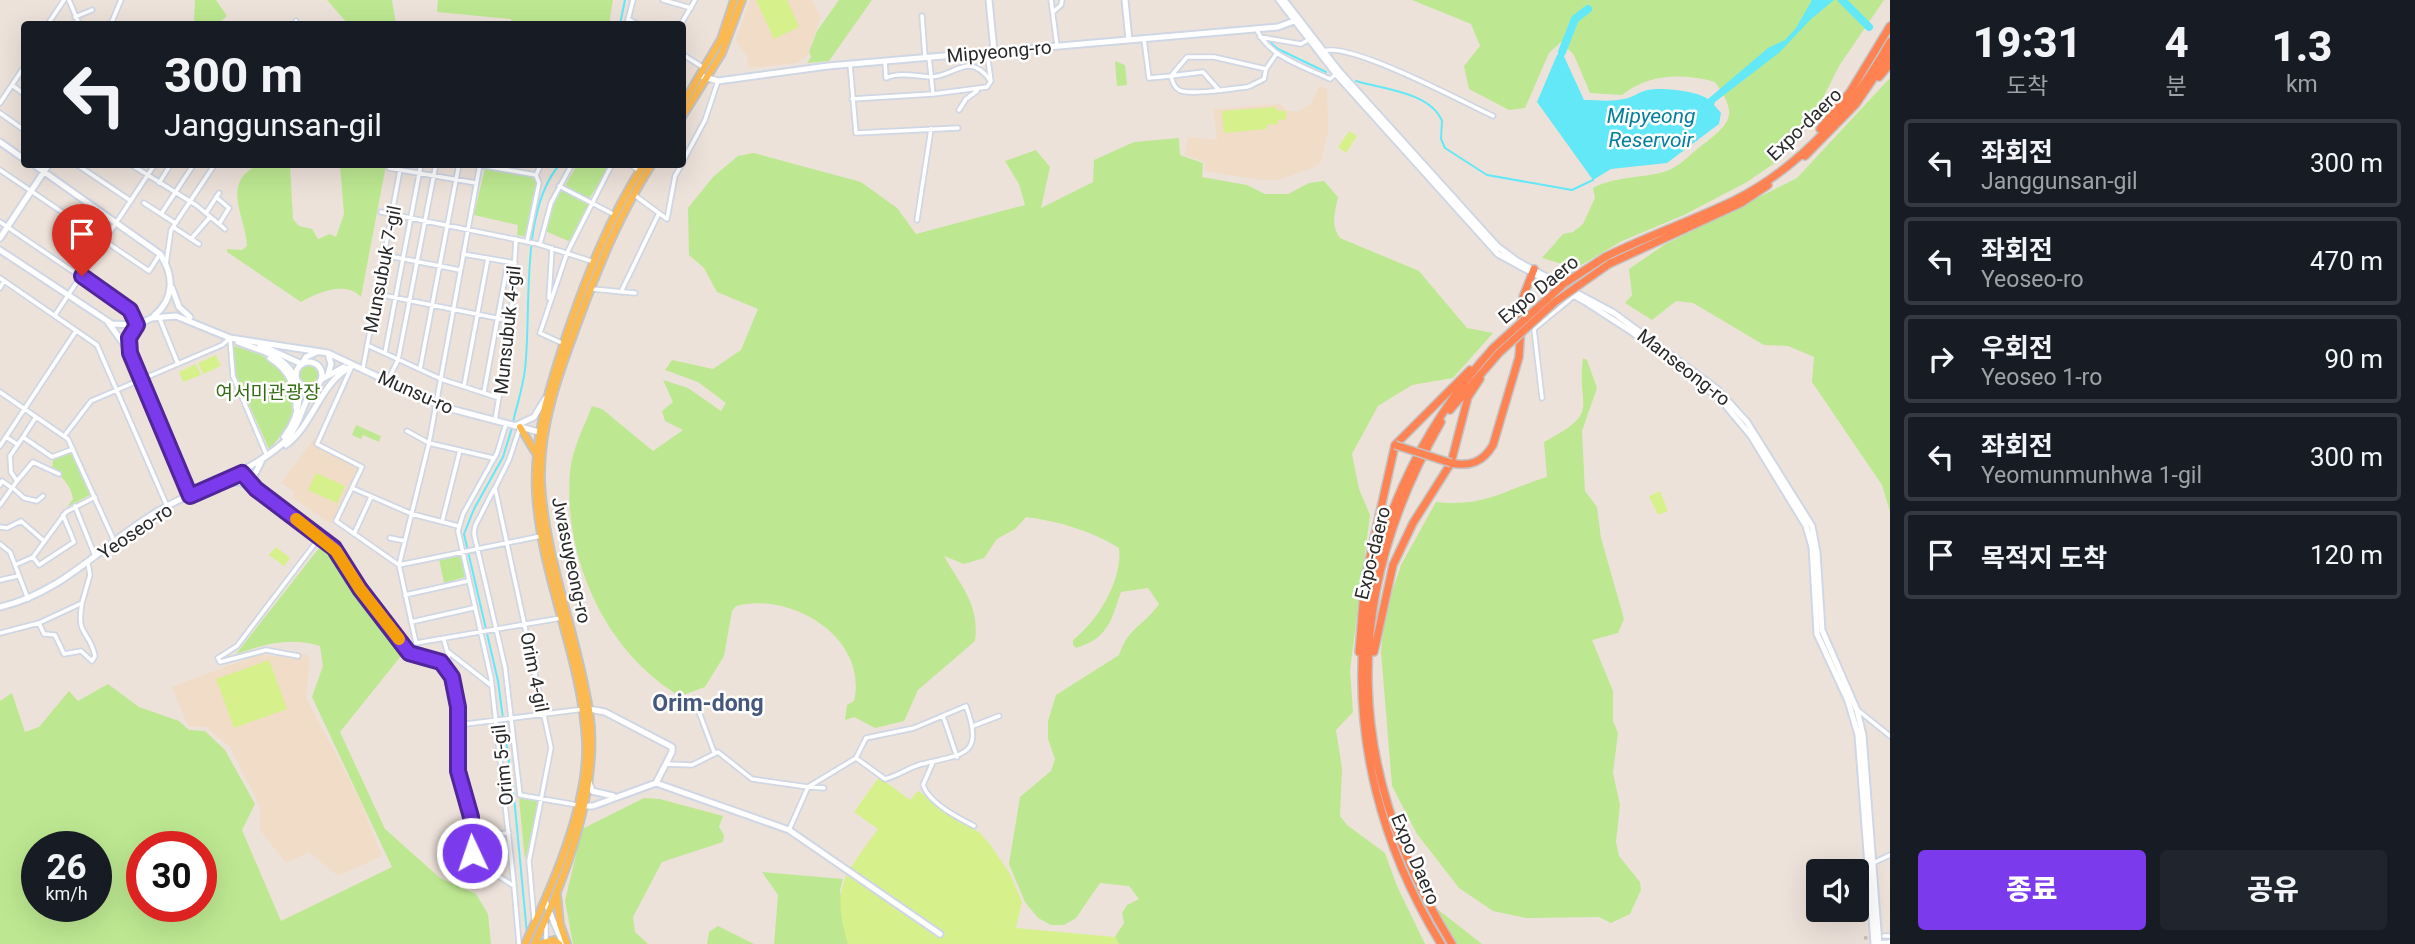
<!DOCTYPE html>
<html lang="ko">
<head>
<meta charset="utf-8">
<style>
  body { margin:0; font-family:Roboto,"Noto Sans KR",sans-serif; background:#20242c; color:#f1f3f6; height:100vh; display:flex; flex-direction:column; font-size:26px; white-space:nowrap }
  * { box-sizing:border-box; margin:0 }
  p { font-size:23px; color:#9ea1a6 }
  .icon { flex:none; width:38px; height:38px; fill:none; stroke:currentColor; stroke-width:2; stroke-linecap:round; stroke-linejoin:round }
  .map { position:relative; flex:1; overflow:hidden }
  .drawer { display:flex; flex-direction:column; background:#171b24; width:525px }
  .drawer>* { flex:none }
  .hud { position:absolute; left:21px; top:21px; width:665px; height:147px; border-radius:7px; box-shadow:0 7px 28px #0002; background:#171b24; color:#f1f3f6; overflow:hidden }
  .buttons { position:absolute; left:1806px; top:859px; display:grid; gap:14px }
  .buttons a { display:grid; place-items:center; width:63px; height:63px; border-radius:7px; background:#171b24; box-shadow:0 7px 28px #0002; font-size:35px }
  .speed { position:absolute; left:21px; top:831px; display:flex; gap:14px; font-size:35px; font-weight:700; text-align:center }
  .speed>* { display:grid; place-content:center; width:91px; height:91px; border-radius:50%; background:#171b24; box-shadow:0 7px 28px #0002; line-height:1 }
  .speed small { font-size:18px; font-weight:400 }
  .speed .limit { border:10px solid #d22; background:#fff; color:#111 }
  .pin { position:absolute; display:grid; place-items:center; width:60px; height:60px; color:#fff; margin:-72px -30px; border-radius:50% 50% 50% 0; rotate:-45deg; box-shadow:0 0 7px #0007 }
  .pin .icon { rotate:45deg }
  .me { position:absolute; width:77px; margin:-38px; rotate:357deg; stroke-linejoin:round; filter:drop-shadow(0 0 5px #0008) }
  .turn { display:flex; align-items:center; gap:24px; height:147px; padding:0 28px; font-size:32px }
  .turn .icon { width:91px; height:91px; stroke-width:2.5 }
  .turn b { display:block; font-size:49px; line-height:60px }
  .eta { display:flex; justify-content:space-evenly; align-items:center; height:119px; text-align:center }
  .eta b { font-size:42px; font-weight:800; line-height:49px }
  .cta { display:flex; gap:14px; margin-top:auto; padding:14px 28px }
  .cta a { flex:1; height:80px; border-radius:7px; background:#7c3aed; color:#fff; font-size:28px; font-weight:800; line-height:80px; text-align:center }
  .cta a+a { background:#20242c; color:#f1f3f6 }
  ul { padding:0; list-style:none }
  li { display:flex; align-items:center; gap:21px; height:88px; margin:0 14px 10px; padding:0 14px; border:4px solid #363941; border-radius:7px }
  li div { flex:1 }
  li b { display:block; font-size:26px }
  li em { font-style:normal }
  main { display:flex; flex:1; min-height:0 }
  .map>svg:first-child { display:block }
</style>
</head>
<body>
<main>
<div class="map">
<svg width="1890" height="944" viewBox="0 0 1890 944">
  <rect width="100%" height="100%" fill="#ede2da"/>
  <path fill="#f0dcc7" d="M750,0H812L821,17L807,56L797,63L749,68L747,57L736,40Z
    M1319,86L1327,89L1328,132L1321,162L1315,167L1279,180H1261L1204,171L1205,162L1185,155L1188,137L1217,140L1213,109L1279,104L1287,110L1297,112L1312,103Z
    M315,437V446L360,468L331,524L292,497L295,492L281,483Z
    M299,653L307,655L310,660L306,698L359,798L382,856L338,876L309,852L286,863L260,830V806L230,747L206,727L188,726L172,687L259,654L296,659Z"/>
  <path fill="#bde891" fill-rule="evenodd" d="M195,0H216L227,16L217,24H194Z
    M327,0H392L396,24H348Z
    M438,0H613L609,24H511V19L437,12Z
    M839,0H872L829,61L807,63L811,57L809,52L817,31Z
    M1412,0H1884L1839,66L1822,100L1779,160L1747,182L1684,215L1622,241L1576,268L1542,258L1563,234L1573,232L1583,224L1595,198L1593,188C1620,174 1651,179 1671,169C1682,164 1692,153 1701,146C1731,123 1739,115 1715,82C1682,73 1649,74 1622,95L1590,93L1574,55L1561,42L1549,53L1525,108L1509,110L1469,89L1464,66L1480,46L1471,24Z
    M1115,61L1125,65L1127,85L1117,86Z
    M1890,78V512L1882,485L1812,382L1814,357L1788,346L1764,345L1693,303L1676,301L1652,320L1625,303L1632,295L1629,269L1664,245L1797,178Z
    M1179,138L1180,155L1203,163L1202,177L1247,185L1265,194H1288L1309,183L1324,181L1338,197C1335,213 1330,224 1340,238L1419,271L1467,328L1493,333L1453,378L1412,385L1378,406L1352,454L1359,489L1370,515L1350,670L1353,712L1336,730L1342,768L1340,816L1347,825L1385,853L1397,886L1425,944H1119L1115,937L1124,923L1122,913L1127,905L1139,899L1129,886L1100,883L1076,918L1064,925H1051L1038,918L1025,902L1009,864L1020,797L1051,771L1055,759L1048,739V721L1056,695L1119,655C1129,626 1143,627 1159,604L1148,588L1121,592C1111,620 1109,638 1076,648L1073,645V640C1098,621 1123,579 1119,548C1092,531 1058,521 1026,517L1015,529L997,539L984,558L964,564L944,556C960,585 980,604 975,641L918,690L904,721L875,728L854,717L845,720L847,705L854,701C869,638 791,591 736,606L732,611L724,656L705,687L680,696C605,652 563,557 570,472C572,449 584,427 592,406L602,409L653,451L683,430L665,421L662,411L673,402L663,380L688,388L721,411L726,403L698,382L665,370L672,360L713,369L741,350L758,309L717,292L704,268L689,255L688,208L713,177L738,156L754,153L861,182L897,208L916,234L1025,205L1019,184L1005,161L1036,150L1050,167L1041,208L1093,182L1094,160L1134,142Z
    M258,165H290L293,219L299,226L312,229L318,239L330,234L336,237L344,214L340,165H386L361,297C346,280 316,293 301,302L227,252V249L242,250L247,246C247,219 219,183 258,165Z
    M577,165H610L589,199L567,188L566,184Z
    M485,168L531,176L537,184L527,237L517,235L518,225L474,215Z
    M562,190L588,205L571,242L545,231L549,214Z
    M234,346C245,350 260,353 270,360C307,385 296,422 269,449L235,373Z
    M1583,358L1587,360L1597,388L1582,431L1585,491L1597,507L1601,538L1624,619L1618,633L1592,640L1613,691V721L1618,733L1613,773L1620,805L1616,842L1619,856L1640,882L1641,890L1630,914L1611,923L1599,917L1526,918L1493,911L1459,888L1417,834L1392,786L1381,652L1384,616L1401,565L1436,502C1485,507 1502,491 1547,477L1544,442C1603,410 1576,411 1583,358Z
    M299 375a10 10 0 1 1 20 0a10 10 0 1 1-20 0Z
    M356,425L381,436L379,442L363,435L361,439L352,435Z
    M71,453L90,495L67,507L73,499C71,485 62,477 52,469L53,460Z
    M323,543L335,552L357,590L405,651L340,732L385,829L440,878L476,894L488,914L491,944H0V701L12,693L25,732L39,727L69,691L78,701L108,684L139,707L179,721L189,730L205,731L225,750L255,804L242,830L281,921L392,867L312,697L323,666L320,646C289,637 266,644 236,654ZM96,847V906H37V847ZM142,847H201V906H142Z
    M460,555L465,577L444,583L439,559Z
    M539,798L540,800L525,860L519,799Z
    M644,798L660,799L723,816L719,827L724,835L723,842L662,862L633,917L635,932L648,944H573L565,901L582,829Z
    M762,872L843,879L840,890L848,944H774L778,895Z
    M1427,901L1482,944H1444L1429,917Z
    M718,926L754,944H707L709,932Z"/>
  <path fill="#d6f18c" d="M756,0H787L799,27L774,39Z
    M1276,107L1277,111H1286V119L1278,120V124L1267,125V129L1224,133L1222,111Z
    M1349,131L1357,136L1346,153L1338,147Z
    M216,355L221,366L203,374L198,363Z
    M196,364L201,375L183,382L179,372Z
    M316,473L345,486L337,503L308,490Z
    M1660,491L1668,511L1658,515L1649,496Z
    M276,547L290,558L284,566L269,555Z
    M269,660L287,709L234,728L216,679Z
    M879,777L910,800L918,791L980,833L992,847L1010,874L1022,902L1016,928L1115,937L1119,944H848C830,885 846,874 878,829L854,812Z"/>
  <path fill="#63e8f8" d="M1812,0H1834L1810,20L1780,52L1715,102L1714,105L1721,113L1719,124L1667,163L1611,169L1593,180L1537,102L1557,55L1562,52L1584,100C1598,100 1610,102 1624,99C1632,98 1637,93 1644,91C1659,86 1697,91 1708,99L1768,48L1785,40L1796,28Z"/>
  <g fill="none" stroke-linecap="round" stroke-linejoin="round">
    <path stroke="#63e8f8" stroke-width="2" d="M620,24L625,0
      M1266,39L1278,49L1326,72
      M1356,81C1382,89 1430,92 1442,121L1441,139L1445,148L1487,175L1572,190L1593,180
      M513,422C517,405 523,387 525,369C532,310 519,211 560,164
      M512,428L503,457L474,509L464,534L498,681L515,807L527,934"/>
    <path stroke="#63e8f8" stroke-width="8" d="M1842,0L1869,27
      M1562,52L1575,19L1588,9"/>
    <path stroke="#c6bdb7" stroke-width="3.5" stroke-dasharray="3.5 2" stroke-linecap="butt" d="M1864,938L1875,937"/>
    <g stroke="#cfd6e4" stroke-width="7">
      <path id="street" d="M69,0L79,24
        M663,0L691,8
        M1051,0L1057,46
        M1053,12L1061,5L1062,0
        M922,16L925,57
        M75,17L92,10
        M628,19L637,24
        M296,21L297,24
        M48,24L64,0
        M111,24L121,0
        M627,24L633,0
        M681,24L695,0
        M1257,30C1269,57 1305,67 1330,79L1335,75
        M1260,37L1301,44L1308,40
        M1144,39L1149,78L1171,76L1187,57H1214L1266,69L1277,53
        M1324,51C1351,42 1463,102 1493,116
        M682,54L704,68
        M929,57L933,94L987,87L991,81L987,53
        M885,61L886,78C899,72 916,76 929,77C954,78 968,50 990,80
        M850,64L856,133L958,128
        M12,85L24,94
        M1218,89L1203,72L1171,76C1172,81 1174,87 1179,90C1188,96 1235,88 1247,87L1250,86L1264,79L1266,69
        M852,99L933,94
        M0,103L24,67
        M959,110L966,99L977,91
        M0,113L24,130
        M682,163L705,120L718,81
        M76,164L131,201
        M130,164L196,205L225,229
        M480,164L429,443L399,565L416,643L561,618
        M630,164L639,171
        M480,165L536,175
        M389,168L476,183
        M0,170L149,271L160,254
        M536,175L541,164
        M159,183L171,164
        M559,186L613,214
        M633,194L667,219L675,176L682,164
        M216,197L229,208L219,224
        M144,203L175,223
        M381,212L538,244L594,262
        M206,213L219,193
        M161,214L194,164
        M917,220L931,129
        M0,222L130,310L137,324
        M173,227L199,244
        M191,239L210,217
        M527,241L539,183L536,175
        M540,244L551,203L572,164
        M463,254L515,263
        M384,255L460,270
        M166,264L171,230L215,164
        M0,278L97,345L167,506
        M0,288L4,281
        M592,289L635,293
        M621,292L659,213
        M377,294L511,321
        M549,298L552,248
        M55,315L155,164
        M159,317L178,364
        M564,344L540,333L567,253L612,164
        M367,345L441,379L499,398
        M385,353L421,164
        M351,368L317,444L362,467L336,521L399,565L541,536
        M363,368L400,170
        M420,369L459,164
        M388,380L398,360L436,164
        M464,386L488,258
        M0,392L68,439L115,543
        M484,392L508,262
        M1542,398L1534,329L1574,296
        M495,421L511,321L516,239
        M506,424L497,453L463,514L458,531L491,678L514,885
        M520,427L509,460L495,488L551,748L529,861L534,919
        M407,431L429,443L493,458
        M65,435L91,401L222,345L230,338L233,376L267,456
        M6,437L17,444
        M23,437L36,417
        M0,446L76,331
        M242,473L255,489L334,548L360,589L409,653L437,660L450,673L458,707V771L471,817L472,854L479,864L514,886L519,944
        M17,481L33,462L59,474
        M0,485L2,481L12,488L17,481L11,472L10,456L23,437L52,457L73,449
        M12,487L24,498L37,501L43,496
        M352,488L412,514L458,526
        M494,489L475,526L474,534L505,667L520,795L577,805
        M0,505L12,488
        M75,506L95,556
        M442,522L460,450
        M0,527L7,528L21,521L44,541
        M354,534L371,497
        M390,538L405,541
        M0,544L10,552L28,599
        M33,557L39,565L74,542L63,515
        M15,565L33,557L66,512L95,497
        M0,580L18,576
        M405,595L468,581
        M411,622L473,608
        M39,623L44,634L55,635L64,654L81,651L92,661L95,656C89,629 76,637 82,603
        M0,633L39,623L82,603L90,575L88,563
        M444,640L447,651L492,686
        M448,653V669
        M298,656L266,650L220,662L218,658L237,646L320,537
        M1859,711L1890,736
        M699,712L714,752
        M943,716L957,757
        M458,725L584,709
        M973,726L999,716
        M933,762L923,785C929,803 957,817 974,826
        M666,764L692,765L718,752L752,779L808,787L856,758L866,738L914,728L966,706C985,757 962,754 922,764C909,767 898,776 885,779L856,758
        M789,830L808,787L824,788
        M472,836L509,833
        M1873,863L1890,855
        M546,924V940
        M1884,936H1890
        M1879,943L1890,942"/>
    </g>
    <g stroke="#cfd6e4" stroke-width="9">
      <path id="secondary" d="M989,0L994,51
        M1125,0L1129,40
        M1279,0L1336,74L1498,254L1584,301L1632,332L1721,400L1751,436L1806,526L1812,547L1817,634L1848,701L1858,735L1874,944
        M1284,0L1339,71L1497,246L1517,261L1614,313L1717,389L1747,422L1812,526L1817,552L1822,630L1857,710L1863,735L1879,944
        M701,76L718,81L828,66L1278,27L1294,21
        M0,142L24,159
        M33,164L160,254C174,275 175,298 154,316
        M0,238L49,164
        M0,250L112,324L137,325L152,318L176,316L230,338L328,353L440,406L543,433
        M172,288L179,307L190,317
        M108,322L130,353L190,496
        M238,342C250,347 263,350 274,356C306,374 304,411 284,437
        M260,345L302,364L306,357L317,352
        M129,350V338L137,325
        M328,353L331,364L328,375
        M270,358C288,369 297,387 296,408
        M296 375a13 13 0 1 1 26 0a13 13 0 1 1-26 0Z
        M322,379L344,367
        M515,426L534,417L545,399
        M286,445C314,424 320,382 352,366
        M224,484L239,482L255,489
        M255,489L254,476L261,462
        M0,607C65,592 104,542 160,510C201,486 245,476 282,444C299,429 302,407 312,388
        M589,709L605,712L672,747V752L656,783
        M589,782L592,791L613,796
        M581,806H593L656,783L789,830L940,934
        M545,901L563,944"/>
    </g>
    <g stroke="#c3c3c3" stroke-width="10">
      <path id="primary" d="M682,105L721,39L734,0
        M682,117L722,53L742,0
        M520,427L535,452
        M557,895L560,924L567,944
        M525,944C551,889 589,804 586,742C582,658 541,578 536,493C533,436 550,386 567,333C588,273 609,218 644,164
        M534,944C566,878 601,784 589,710C577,633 545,559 541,482C539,425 560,370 580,317C600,263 620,214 652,164
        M540,944L554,940L559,944"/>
    </g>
    <g stroke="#c3c3c3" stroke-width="10">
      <path id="highway" d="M1879,77L1890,64
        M1820,129L1850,92L1890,26
        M1805,156L1856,104L1890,54
        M1605,257C1647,236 1691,221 1733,201C1800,168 1854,107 1890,42
        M1609,264L1741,203L1768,185
        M1450,410L1499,353
        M1441,422C1339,600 1345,771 1452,944
        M1451,463C1470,467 1483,462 1493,445L1519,357L1523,297L1534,269
        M1359,652L1365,579L1395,445L1470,370
        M1374,652L1393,565L1413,523L1451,463L1468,397L1480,379
        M1441,944C1320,747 1338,521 1493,348"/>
    </g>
    <use href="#street" stroke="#fff" stroke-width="3.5"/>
    <use href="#secondary" stroke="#fff" stroke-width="5"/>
    <use href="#primary" stroke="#fcb950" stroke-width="6"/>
    <use href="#highway" stroke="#ff8252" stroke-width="7"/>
    <g stroke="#c3c3c3" stroke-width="10" stroke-linecap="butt">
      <path id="highway-bridge" d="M1493,348L1565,283L1605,257
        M1499,353L1555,302L1609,264
        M1395,445L1451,463"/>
    </g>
    <use href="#highway-bridge" stroke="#ff8252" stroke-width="7"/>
  </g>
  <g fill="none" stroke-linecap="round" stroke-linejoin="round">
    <g stroke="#51269a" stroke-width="18">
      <path id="route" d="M82,276L130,310L137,325L129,338L130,353L190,496L242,473L256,489L334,548L360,589L409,653L441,662L452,677L458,707V771L471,817L472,853"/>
    </g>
    <use href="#route" stroke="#7c3aed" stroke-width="12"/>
    <path stroke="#f59e0b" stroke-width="12" d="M296,519L336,551L360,589L399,639"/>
  </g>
  <g text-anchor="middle" stroke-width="5" stroke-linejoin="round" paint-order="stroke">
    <g font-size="19" fill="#292929" stroke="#fff">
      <text transform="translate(999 51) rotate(-5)" y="7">Mipyeong-ro</text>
      <text transform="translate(1804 124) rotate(-44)" y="7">Expo-daero</text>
      <text transform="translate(382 269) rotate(-79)" y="7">Munsubuk 7-gil</text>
      <text transform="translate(1538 289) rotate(-39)" y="7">Expo Daero</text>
      <text transform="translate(507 330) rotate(-84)" y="7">Munsubuk 4-gil</text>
      <text transform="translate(1684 367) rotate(38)" y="7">Manseong-ro</text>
      <text transform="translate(416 392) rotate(24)" y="7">Munsu-ro</text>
      <text transform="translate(135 531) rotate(-34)" y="7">Yeoseo-ro</text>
      <text transform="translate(1372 553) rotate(-76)" y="7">Expo-daero</text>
      <text transform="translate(572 560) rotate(78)" y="7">Jwasuyeong-ro</text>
      <text transform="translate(535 672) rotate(79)" y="7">Orim 4-gil</text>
      <text transform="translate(502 765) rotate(-96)" y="7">Orim 5-gil</text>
      <text transform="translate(1416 859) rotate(67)" y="7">Expo Daero</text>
    </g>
    <g font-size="19" fill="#346c14" stroke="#fff">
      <text x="268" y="399">여서미관광장</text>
    </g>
    <g font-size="21" font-style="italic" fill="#04809d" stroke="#fff">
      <text x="1651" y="123">Mipyeong<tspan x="1651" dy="24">Reservoir</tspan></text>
    </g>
    <g font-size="23" font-weight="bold" fill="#46597d" stroke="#fff">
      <text x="708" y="711">Orim-dong</text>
    </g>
  </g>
</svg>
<div class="buttons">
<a><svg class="icon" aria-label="sound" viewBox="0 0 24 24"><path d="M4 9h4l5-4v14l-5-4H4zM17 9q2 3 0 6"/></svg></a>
</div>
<div class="speed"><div>26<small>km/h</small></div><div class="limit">30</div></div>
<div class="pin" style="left:82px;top:276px;background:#d93025"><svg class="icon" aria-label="arrive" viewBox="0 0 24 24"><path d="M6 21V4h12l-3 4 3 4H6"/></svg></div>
<svg class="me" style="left:472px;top:853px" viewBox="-20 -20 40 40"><circle r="17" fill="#7c3aed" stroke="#fff" stroke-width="3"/><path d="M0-11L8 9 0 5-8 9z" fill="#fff"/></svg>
<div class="hud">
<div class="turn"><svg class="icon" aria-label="left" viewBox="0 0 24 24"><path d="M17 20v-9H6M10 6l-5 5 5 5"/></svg><div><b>300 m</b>Janggunsan-gil</div></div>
</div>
</div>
<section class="drawer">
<div class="eta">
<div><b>19:31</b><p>도착</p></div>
<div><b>4</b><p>분</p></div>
<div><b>1.3</b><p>km</p></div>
</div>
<ul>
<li><svg class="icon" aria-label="left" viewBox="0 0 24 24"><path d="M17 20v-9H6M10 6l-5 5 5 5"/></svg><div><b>좌회전</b><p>Janggunsan-gil</p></div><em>300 m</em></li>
<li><svg class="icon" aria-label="left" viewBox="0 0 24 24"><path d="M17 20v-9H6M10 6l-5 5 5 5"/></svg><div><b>좌회전</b><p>Yeoseo-ro</p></div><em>470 m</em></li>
<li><svg class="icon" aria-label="right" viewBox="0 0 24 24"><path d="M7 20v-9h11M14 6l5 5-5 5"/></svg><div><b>우회전</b><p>Yeoseo 1-ro</p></div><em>90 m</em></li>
<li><svg class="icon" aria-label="left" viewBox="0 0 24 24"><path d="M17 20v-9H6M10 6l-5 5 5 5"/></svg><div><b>좌회전</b><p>Yeomunmunhwa 1-gil</p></div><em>300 m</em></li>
<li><svg class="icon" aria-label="arrive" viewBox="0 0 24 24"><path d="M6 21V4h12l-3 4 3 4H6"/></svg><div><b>목적지 도착</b></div><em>120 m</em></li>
</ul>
<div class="cta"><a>종료</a><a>공유</a></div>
</section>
</main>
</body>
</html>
